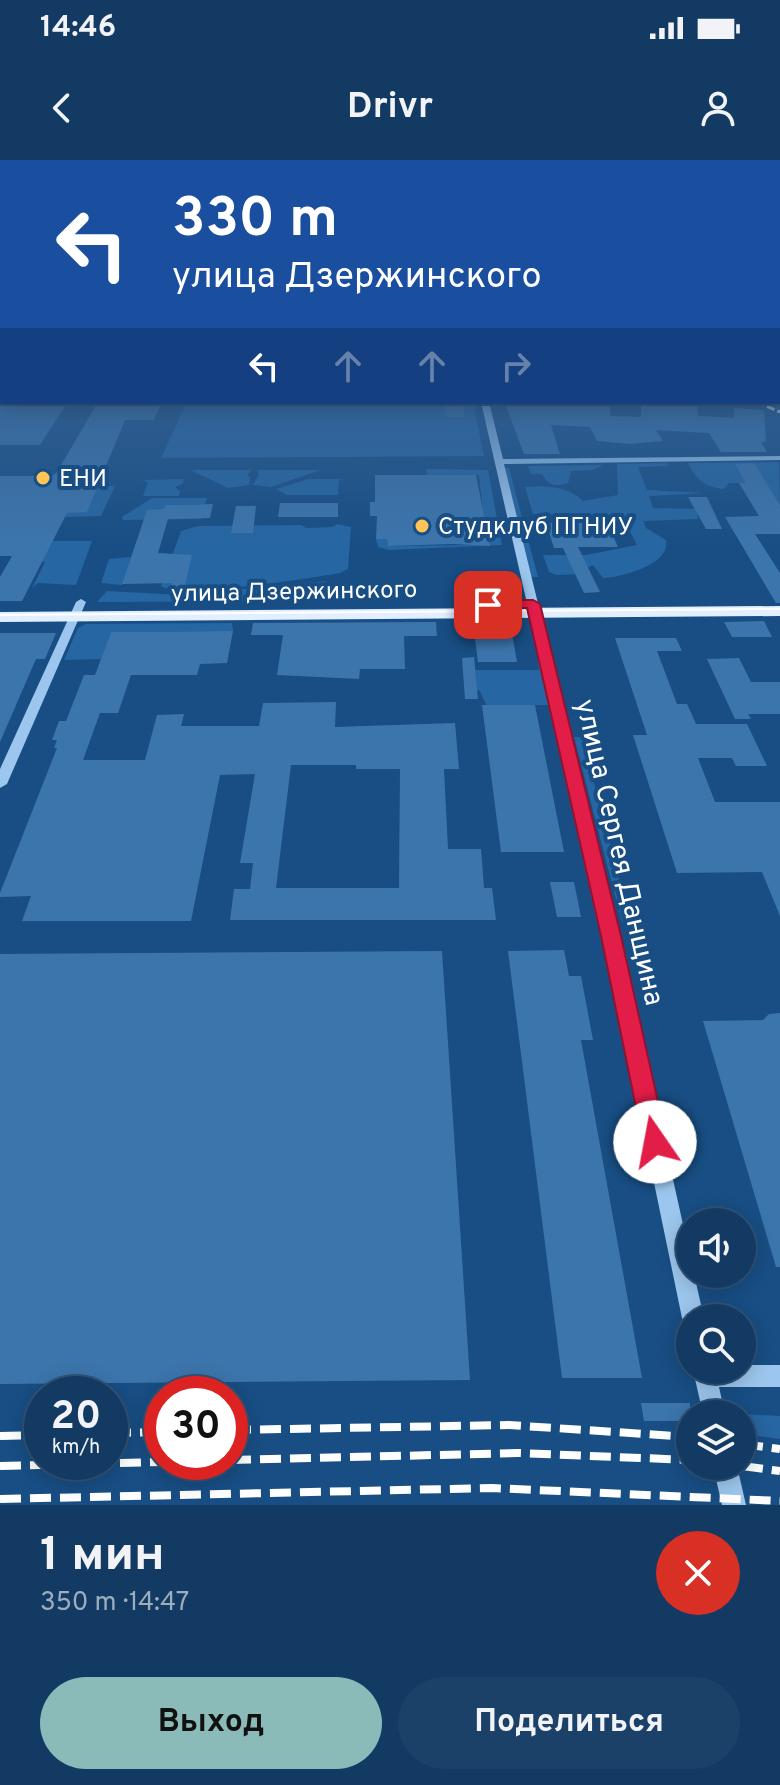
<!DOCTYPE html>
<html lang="ru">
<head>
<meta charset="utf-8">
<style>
  body { margin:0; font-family:Overpass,sans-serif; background:#1b4169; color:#f1f3f6; height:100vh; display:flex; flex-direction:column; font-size:30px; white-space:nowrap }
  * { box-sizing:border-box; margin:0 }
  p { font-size:26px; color:#9cadbe }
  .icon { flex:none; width:44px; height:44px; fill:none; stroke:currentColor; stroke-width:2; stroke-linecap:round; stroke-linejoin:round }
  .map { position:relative; height:1345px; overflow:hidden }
  .side { display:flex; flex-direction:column; background:#123a63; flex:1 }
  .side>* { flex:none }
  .top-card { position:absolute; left:0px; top:0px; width:780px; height:244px; box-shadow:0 4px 20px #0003,0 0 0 2px #315478; background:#1a4fa0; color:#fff; overflow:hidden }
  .controls { position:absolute; left:676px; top:1048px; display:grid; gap:16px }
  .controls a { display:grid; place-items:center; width:80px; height:80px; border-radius:50%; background:#123a63; box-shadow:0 4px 20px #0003,0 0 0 2px #315478; font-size:40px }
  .speed { position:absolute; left:24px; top:1216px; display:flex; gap:16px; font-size:40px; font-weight:700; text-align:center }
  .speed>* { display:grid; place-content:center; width:104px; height:104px; border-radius:50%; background:#123a63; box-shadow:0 4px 20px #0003,0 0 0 2px #315478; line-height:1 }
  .speed small { font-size:20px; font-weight:400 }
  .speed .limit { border:12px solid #d22; background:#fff; color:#111 }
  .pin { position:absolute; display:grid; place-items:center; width:68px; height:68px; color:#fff; margin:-34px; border-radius:16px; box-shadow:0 4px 12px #0006 }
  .me { position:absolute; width:88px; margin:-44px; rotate:348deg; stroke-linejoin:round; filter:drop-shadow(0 0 6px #0008) }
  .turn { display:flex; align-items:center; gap:28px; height:168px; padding:0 40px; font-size:36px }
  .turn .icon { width:104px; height:104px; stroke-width:2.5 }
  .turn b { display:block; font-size:56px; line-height:68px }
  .lanes { display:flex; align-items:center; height:76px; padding:0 40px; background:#0003; justify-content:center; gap:40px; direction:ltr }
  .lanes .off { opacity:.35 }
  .round { display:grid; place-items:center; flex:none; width:84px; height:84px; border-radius:42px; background:#1b4169 }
  .headline { display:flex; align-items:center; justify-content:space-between; height:136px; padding:0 40px }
  h1 { font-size:48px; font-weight:700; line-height:60px }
  .action { display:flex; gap:16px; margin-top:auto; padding:16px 40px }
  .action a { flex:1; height:92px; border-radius:48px; background:#8bbbb9; color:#111; font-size:32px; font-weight:700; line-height:92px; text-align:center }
  .action a+a { background:#1b4169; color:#f1f3f6 }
  .status { display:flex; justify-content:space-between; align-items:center; height:56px; padding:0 40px; background:#123a63; direction:ltr }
  .status svg { height:22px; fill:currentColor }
  header { display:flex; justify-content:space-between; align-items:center; height:104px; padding:0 40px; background:#123a63; font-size:36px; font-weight:700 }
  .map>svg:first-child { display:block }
</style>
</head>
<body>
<div class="status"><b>14:46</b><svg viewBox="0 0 49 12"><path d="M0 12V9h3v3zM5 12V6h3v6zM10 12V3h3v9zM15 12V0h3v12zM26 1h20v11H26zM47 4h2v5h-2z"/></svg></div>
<header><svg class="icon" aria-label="back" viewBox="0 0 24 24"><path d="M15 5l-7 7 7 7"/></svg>Drivr<svg class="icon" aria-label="person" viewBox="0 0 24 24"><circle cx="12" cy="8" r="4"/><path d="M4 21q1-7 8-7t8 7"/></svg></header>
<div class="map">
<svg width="780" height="1345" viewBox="0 0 780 1345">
  <rect width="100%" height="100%" fill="#184e84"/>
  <path fill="#2666a2" d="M187,242H473L484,296L161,298Z
    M779,302L780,345L755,306L746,323H729L724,329C705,327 696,320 688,303Z
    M667,303L668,306L638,307L647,330L706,333L649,336L653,348L703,349V352L697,354L698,359L643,361L646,368L666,380C671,405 622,417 603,418L593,405L583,410L582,414L556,415L549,412L543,395H586L637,385L628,368L617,364L616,356L533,354L525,327C545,325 568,326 583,341L618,335L617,304Z
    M603,305L593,310L571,311L568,323C555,327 549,326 542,314H531L528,306Z
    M504,308H509L538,417H530Z
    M426,309L488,310L502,385L389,390L378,387L376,379L387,378L388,386L474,385L483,352L479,315H427Z
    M190,310H252L247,315L250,318L249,325L228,328Z
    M257,310H321L271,327L253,325L259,315Z
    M184,319L182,324L175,327L180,331L179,336H143L148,322L142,320Z
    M308,319H343L339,320L338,335H287L276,329Z
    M85,326H115L101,356L64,357Z
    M152,338H207L205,344L166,345L161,358L203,357L201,359L123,360L122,357Z
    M337,364L351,367L348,409L340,413C313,418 177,439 161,426L181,371L198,366L302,365L306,368L332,367Z
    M51,381H92L76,425L38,423L32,428L45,402L41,401Z
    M131,397L122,425L101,423L109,399Z
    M327,421L321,426V431L332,436L341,435L342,441L97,442L107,431L181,435Z
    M232,463L233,471L111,472L101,499L64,500L78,468L86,464Z
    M542,501L603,763H597L548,545H486L480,531L477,530L475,510H539L538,502Z
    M574,577H582L630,762H622Z
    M742,1254L780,1256V1279L743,1274Z"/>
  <path fill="#3c75ac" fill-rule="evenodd" d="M0,242H57L55,245L65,246L40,285H0Z
    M98,242H162L154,260H125L87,352L67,353L22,441H0V417L12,396H0V316H52L57,312Z
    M444,242H462L465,257H446Z
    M610,242V256L641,257V242H697L698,256L734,258V248L764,250L766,281L761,283L767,292H721L709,273L656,270L663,281L630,284L597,281L590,267L551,265L560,294H524L505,243Z
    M754,303L780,345V374H755L780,413V443H776L725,357L759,356L739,323H746L735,304Z
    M375,315H476L490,386L453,384L388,386L387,379H376L377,356H370V342H375Z
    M688,337H707L722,369H706Z
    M280,343H338V357H278Z
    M213,344L210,358L168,359L158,393L192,395L184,429H171L172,423L122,424L147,350L164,349L166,345Z
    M236,346H256L253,373H231Z
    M607,362L618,387H578L600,432L584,433L563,388H554L546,363Z
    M764,461L772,477H732L724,462Z
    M436,462L437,476H404L405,509H360L359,519L277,515L283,475H251L253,463Z
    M473,462H510L517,502H478Z
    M233,471L227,503L200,504L197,515H131L118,553H100L83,600H145L157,555L184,554L181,566H259L263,543L336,542L335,567L455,563L459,609H444L448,689H481L484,728H492L496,760H230L234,729H250L253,703H240L255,614L220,615L191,761H22L31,736L0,737V733L57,588H54L57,580H52L59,561H66L84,515H95L111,472ZM291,605H356V609H400L399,728H276Z
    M0,473H56L45,499H36L0,582Z
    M615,478H676L682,491H657L677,544H687L696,564H747L767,606H736L732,598H698L715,642H780V756L762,712L677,713L633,575H647Z
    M474,497L478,539H465L462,498Z
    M739,498L751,522H780V554H748L751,559H735L707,499Z
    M482,545H535L564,692H501Z
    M550,722H574L581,757H557Z
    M564,790L569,816H581L593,880H581L642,1218H562L508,791Z
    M442,791L470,1220L0,1224V794Z
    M780,853V1107H776L703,861L763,860L769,854Z
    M641,1243H690V1261H644Z"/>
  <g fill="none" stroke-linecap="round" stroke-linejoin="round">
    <path fill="#9cc6ed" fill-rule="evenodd" d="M481,242H489L503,299L780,296V300L504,304L619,776L690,1096V1114H694L704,1158H690V1167L685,1165L682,1158L603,776Z
      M81,439L86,442L7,624L0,628V609L76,442Z
      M742,1205H780V1227H719L725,1254H703L693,1210H742Z
      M713,1306H737L746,1345H722Z"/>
    <path fill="#e2efff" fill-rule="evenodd" d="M780,446V456L0,462V452Z"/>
    <path stroke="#fff" stroke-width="2" d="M0,455L780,449"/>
    <path stroke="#fff" stroke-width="3" stroke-dasharray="8 3" stroke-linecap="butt" d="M757,242L780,252"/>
    <path stroke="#fff" stroke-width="8" stroke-dasharray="21 9" stroke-linecap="butt" d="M230,1270L509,1265L690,1277
      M110,1273L162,1272
      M0,1276L42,1275
      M742,1284L780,1289
      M230,1300L518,1293L690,1300
      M0,1306L163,1302
      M742,1306L780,1311
      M0,1339L492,1328L780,1341"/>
  </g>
  <linearGradient id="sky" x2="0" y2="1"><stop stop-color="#0d2b49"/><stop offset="0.51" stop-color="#376394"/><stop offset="1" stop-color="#376394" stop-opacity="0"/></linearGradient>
  <rect width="780" height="386" fill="url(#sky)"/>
  <path fill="#e11d48" stroke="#92132f" stroke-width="2" d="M488,440H533L540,444L621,776L667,982L664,989L655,992L646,989L643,982L601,776L527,448H484L482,445Z"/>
  <g fill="#ffc458" stroke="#184e84" stroke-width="3">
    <circle cx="43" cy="318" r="8"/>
    <circle cx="422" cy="366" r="8"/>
  </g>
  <g text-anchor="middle" stroke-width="8" stroke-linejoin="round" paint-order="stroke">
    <g font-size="24" fill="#fff" stroke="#184e84" text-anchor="start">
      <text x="59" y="326">ЕНИ</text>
      <text x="438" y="374">Студклуб ПГНИУ</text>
    </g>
    <g font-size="24" fill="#fff" stroke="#184e84">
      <text transform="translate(294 431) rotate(-1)" y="8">улица Дзержинского</text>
    </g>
    <g font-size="28" fill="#fff" stroke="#184e84">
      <text transform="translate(621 692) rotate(77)" y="10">улица Сергея Данщина</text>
    </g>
  </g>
</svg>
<div class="controls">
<a><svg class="icon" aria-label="sound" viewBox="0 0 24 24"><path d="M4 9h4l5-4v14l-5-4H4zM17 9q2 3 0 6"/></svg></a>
<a><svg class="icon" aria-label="search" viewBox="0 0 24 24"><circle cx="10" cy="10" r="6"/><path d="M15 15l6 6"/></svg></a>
<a><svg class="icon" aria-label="layers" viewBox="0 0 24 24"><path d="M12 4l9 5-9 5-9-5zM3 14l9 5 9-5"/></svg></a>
</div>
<div class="speed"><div>20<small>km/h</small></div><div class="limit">30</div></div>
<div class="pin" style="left:488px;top:445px;background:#d93025"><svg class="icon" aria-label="arrive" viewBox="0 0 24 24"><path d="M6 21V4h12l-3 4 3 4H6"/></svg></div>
<svg class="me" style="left:655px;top:982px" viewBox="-20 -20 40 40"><circle r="19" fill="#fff"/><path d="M0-13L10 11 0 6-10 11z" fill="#e11d48"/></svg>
<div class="top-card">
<div class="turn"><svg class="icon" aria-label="left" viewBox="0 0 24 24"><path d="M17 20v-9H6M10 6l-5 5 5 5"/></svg><div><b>330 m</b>улица Дзержинского</div></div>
<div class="lanes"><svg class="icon" aria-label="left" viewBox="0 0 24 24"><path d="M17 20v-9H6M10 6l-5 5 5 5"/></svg><svg class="icon off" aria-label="ahead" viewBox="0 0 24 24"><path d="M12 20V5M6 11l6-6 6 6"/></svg><svg class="icon off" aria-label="ahead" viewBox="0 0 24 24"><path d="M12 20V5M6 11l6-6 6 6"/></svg><svg class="icon off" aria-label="right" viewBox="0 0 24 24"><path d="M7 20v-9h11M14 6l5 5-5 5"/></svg></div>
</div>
</div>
<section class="side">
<div class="headline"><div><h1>1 мин</h1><p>350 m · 14:47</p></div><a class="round" style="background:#d93025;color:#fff"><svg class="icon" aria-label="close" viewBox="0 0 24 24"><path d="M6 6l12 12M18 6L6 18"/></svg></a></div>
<div class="action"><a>Выход</a><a>Поделиться</a></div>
</section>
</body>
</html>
